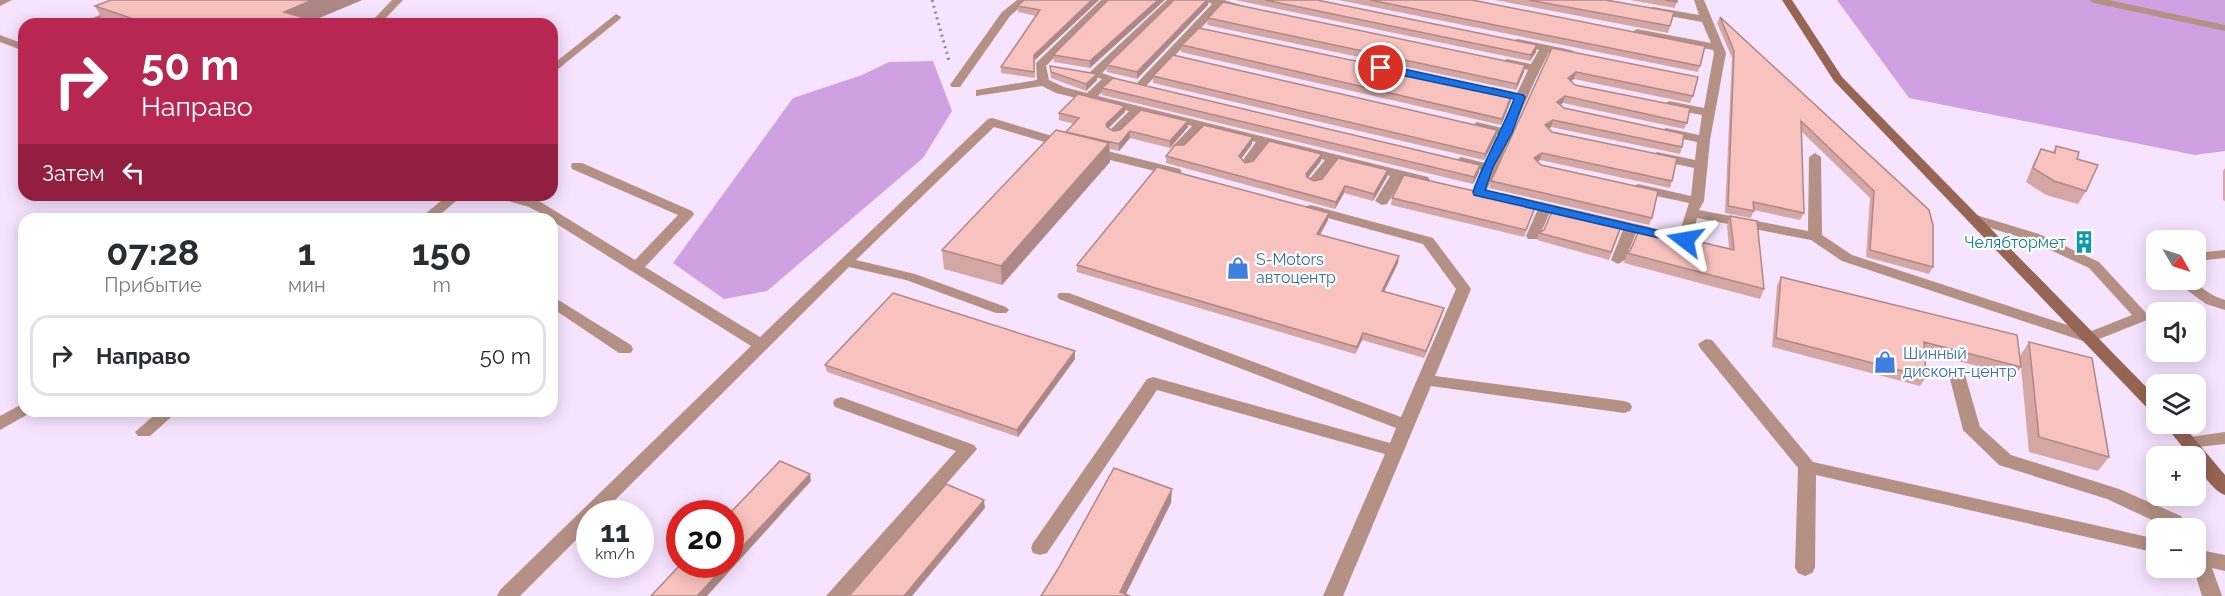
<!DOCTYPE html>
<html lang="ru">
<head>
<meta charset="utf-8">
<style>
  body { margin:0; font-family:Raleway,sans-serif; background:#f7f7f7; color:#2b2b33; height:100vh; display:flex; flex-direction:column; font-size:22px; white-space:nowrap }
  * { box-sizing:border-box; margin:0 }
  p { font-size:20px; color:#7c7c81 }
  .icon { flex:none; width:33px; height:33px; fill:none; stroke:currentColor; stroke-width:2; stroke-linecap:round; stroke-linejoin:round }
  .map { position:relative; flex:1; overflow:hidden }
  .drawer { position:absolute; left:18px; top:213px; width:540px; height:204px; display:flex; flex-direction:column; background:#fff; border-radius:18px; box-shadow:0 3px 15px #0003 }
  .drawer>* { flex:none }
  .banner { position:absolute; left:18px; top:18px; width:540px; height:183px; border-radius:18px; box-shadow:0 3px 15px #0003; background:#b72751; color:#fff; overflow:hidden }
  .needle { width:39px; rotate:129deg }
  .tools { position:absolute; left:2146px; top:230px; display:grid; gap:12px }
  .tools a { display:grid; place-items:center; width:60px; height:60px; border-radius:12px; background:#fff; box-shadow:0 3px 15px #0003; font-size:30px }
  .speed { position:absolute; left:576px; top:500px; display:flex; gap:12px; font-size:30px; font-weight:700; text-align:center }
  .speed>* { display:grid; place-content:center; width:78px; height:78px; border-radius:50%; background:#fff; box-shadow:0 3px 15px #0003; line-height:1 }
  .speed small { font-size:15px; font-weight:400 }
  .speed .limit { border:9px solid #d22; background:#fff; color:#111 }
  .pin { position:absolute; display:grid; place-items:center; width:51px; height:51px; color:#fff; margin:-26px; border:3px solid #fff; border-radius:50%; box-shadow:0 2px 6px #0007 }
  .me { position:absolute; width:66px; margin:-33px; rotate:284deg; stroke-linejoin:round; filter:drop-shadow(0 0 4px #0008) }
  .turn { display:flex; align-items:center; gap:21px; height:126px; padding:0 24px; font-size:27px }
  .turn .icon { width:78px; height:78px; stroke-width:2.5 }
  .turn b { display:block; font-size:42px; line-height:51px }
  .then { display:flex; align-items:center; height:57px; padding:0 24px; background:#0003; gap:12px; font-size:22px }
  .eta { display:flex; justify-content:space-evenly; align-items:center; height:102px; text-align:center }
  .eta b { font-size:36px; font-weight:700; line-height:42px }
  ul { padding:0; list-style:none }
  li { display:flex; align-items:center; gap:18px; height:81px; margin:0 12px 9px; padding:0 12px; border:3px solid #e1e1e2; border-radius:18px }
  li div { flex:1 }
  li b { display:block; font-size:22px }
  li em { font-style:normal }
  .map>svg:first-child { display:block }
</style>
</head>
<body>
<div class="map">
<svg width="2225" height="596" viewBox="0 0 2225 596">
  <rect width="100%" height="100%" fill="#f6e3fe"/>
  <path fill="#cfa1e2" d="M1837,0H2225V151L2195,155L1909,98Z
    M933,61L952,111L923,158L767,291L724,299L673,263L793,98L862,75L889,62Z"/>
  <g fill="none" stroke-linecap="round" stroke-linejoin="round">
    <path stroke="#938598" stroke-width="3" stroke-dasharray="2 4" stroke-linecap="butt" d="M932,0L949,61"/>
    <path fill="#b49184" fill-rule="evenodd" d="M0,0H12L0,6Z
      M136,0H150L93,24H78Z
      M392,0H403L380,24H369Z
      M1017,0H1028L1010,16L960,87H952L950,85L1002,12Z
      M1101,0H1112L1046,66L1049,80L1064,87L1087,93L1102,79L1090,76V72L1167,0H1178L1102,73L1116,78L1098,96L1428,177L1430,180L1423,184L1402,179L1387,204L1382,205L1375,201L1390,176L1336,162L1319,185L1314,186L1307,182L1325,160L1267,145L1251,167L1246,168L1240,164L1256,142L1203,129L1182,150L1178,151L1172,147L1192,126L1140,114L1118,135L1114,136L1108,132L1129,111L1056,93L1042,86L976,96V90L1037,80L1036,63Z
      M1204,0H1224L1247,7L1242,10L1222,6L1145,87H1137V83L1212,4Z
      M1694,0H1704L1726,53L1710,140L1704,201L1699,210L1808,231L1809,157L1815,153L1821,157L1822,235L1852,255L2089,332L2132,315L2089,268L2029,240L1968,221L1966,218L1968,215L1973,214L2039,234L2099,262L2147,314L2150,317L2147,320L2089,343L1842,261L1811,240L1697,218L1692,240L1685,244L1636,233L1625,260L1618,264L1611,260L1623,230L1550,212L1538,239H1528L1526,236L1538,209L1497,200L1495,197L1497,194L1502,193L1679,234L1689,203L1633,191L1631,188L1638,184L1691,196L1694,168L1652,159L1651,156L1657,152L1695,160L1697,142L1662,135L1660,132L1666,128L1699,135L1702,115L1665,108L1663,105L1669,101L1704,108L1714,53L1713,50L1637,35L1632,32L1637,29L1711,43L1702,22L1653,13L1648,10L1653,7L1699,15Z
      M2089,0H2109L2225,25V31L2094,3Z
      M616,14L621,17L620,19L552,74V65Z
      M0,35L24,44V51L0,42Z
      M1518,39L1571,50L1577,53L1571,56L1549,52L1535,80L1486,192L1479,196L1474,195L1472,192L1482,170L1456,164L1455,161L1461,157L1485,163L1499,135L1473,129L1471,126L1477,122L1502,128L1514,99L1489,94L1487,91L1493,87L1517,93L1528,70L1503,64L1501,62L1507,59L1531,64L1539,50L1514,44V40Z
      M992,118L1069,141L1071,144L1065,148L994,127L856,260L915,274L1006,307L1009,310L1006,313H996L906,280L849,267L602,513H590V526L520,596H497L500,590L751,346L552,221V219L529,207L498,198L496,195H518L539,201L635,260L678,215L572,169L571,166L572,163H582L692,211L694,214L692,217L645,267L760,337L988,119Z
      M1091,147L1180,169L1182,172L1175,176L1086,154L1085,151Z
      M448,195H463L435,219H419Z
      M1311,205L1433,238L1469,286L1471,289L1435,376L1624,401L1630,403L1632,407L1630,411L1624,413L1431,386L1343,596H1323L1385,454L1157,390L1047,553L1040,555L1033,553L1031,548L1033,543L1147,379L1153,377L1390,443L1396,428L1059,299L1057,296L1059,293H1069L1401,417L1456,289L1423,244L1306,212L1304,209L1306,206Z
      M2225,250V258L2196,261V253Z
      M2172,279C2201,279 2201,293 2225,300V310L2206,304Z
      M552,296L631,345L633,349L631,353H619L552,308Z
      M1706,339L1712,340L1813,462L2157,539V553L1816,475L1815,568L1812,573L1805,576L1798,573L1795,568L1798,468L1700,348L1698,344Z
      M1957,370L1963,371L1965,375L1980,427L2011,455L2119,489L2181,516L2188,528H2169L2107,499L1999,465L1963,430L1949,375L1951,371Z
      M841,397L974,445L977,449L848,596H826L956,451L835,407L833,403L835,399Z
      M24,403V411H31L30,413L0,430V416Z
      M159,411H178L150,436H138L135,432Z
      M2225,432V444L2189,448L2183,446L2180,442L2183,438Z
      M2196,545L2203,547L2205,551L2225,555V571L2212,568L2222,596H2202L2193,567H2196Z"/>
    <path fill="#976553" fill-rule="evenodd" d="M1782,0H1792L1842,77L2157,398V414L2151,412L1834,81Z
      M2163,423H2181L2225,475V495C2213,491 2196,468 2196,456H2190Z"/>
  </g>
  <path fill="#d5a7a4" d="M111,0H362L312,21L314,24H105L95,6Z
    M1099,0L1034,61L1035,78L1001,73V67L1036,16L1018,12V6Z
    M1108,0L1090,68L1054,62L1053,55Z
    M1174,0H1209L1208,5L1137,79L1107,72V65Z
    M1235,0H1317L1536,52L1530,61Z
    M1338,0H1472L1700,66L1698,72Z
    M1495,0H1606L1674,12L1668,33Z
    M1630,0H1677L1675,8Z
    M1720,17L1929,210L1933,267L1929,274L1866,257L1870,198L1801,131L1804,213L1800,220L1754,210L1751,218L1725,213L1732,58L1717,23Z
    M1208,18L1524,72L1516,90L1207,25Z
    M1182,45L1511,101L1501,125L1181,52Z
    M1552,48L1693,96L1690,103L1574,79L1571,81L1575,85L1687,123L1684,129L1563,103L1560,105L1564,108L1682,147L1680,154L1551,127L1548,129L1552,132L1672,181L1670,188L1540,160L1537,162L1541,165L1652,218L1649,225L1489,188L1491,181Z
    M1050,66L1097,74V80L1086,91L1051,78Z
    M1153,76L1496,137L1484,160L1153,83Z
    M1102,88L1479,172L1473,184L1102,95Z
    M1125,106V112L1109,128L1113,131L1188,121V127L1170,148L1130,138L1119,151L1110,149V162L1002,285L944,269L942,250L1066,133V132L1074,124L1059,120V113Z
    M1252,144L1241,159L1245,163L1321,161L1308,178L1314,181L1387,177L1373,201L1344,193L1335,209L1166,163V156Z
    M2056,146L2077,159L2086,191L2078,204L2046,195L2026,182L2034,162L2041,149L2053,152Z
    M2225,168V201L2223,200V171Z
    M1392,198L1536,205L1524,237L1391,205Z
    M1730,216L1764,289L1760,299L1624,263L1627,253L1630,251L1649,230L1729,248L1727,226Z
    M1328,220L1320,235L1398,263L1384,292L1444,308L1442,315L1424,358L1362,340L1355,354L1077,272V265Z
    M1544,230L1620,232L1609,260L1537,240L1539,233Z
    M1781,277L2020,356L2029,342L2109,457L2098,471L2029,452L2021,367L2015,376L1924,352L1926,377L1920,386L1772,347L1777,286Z
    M1075,359L1018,437L827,372L825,365Z"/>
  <path fill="#ae8886" d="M312,0H362L312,21L314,24H290L284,12Z
    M1092,0H1099L1034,61L1035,78L1034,55Z
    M1158,0H1165L1090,68V61Z
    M1207,0H1209L1208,5L1137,79V72Z
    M1537,45L1536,52L1530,61L1531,55Z
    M1525,65L1524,72L1516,90L1517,84Z
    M1576,72L1574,79L1566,84L1568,78Z
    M1097,74V80L1086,91V84Z
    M1512,94L1511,101L1501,125L1502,119Z
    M1565,96L1563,103L1555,108L1557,102Z
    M1125,106V112L1106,130V124Z
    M1553,120L1551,127L1543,132L1545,125Z
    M1188,121V127L1170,148V141Z
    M1497,130L1496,137L1484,160L1485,154Z
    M1130,131V138L1119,151V144Z
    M1253,137L1252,144L1238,163L1239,156Z
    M1109,143L1110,162L1002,285L1001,266Z
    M1542,153L1540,160L1532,165L1534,158Z
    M1322,154L1321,161L1305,181L1306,174Z
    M1480,165L1479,172L1473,184L1474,177Z
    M1388,170L1387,177L1373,201L1374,194Z
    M1345,186L1344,193L1335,209L1336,202Z
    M1329,213L1328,220L1316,242L1317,234Z
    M1399,256L1398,263L1381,298L1382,291Z
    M1444,308L1442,315L1424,358L1426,351Z
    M1363,333L1362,340L1355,354L1357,347Z
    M1075,351V359L1018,437L1017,430Z
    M810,474L811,481L707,596H697L727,564H730V560Z
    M1172,489L1171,503L1125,596L1120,592Z
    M984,500L985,508L912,596H904Z"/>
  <path fill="#f8c2bf" stroke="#ae8886" stroke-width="1.5" d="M111,0H312L284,12L312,20L303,24H148L95,6Z
    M1024,0H1092L1034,55V72L1001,67L1040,10L1018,6Z
    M1108,0H1158L1090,61L1053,55Z
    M1174,0H1207L1137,72L1107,65Z
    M1265,0H1317L1537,45L1531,55Z
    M1370,0H1472L1705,46L1700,66Z
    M1529,0H1606L1674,12L1670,26Z
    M1665,0H1677V2Z
    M1223,2L1525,65L1517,84L1208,18Z
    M1720,17L1929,210L1933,225V267L1870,250L1874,191L1801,121L1804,213L1753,202L1754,211L1728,206L1734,51Z
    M1199,28L1512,94L1502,119L1182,45Z
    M1552,48L1698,77L1693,96L1576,72L1568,78L1575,85L1690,108L1687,123L1565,96L1557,102L1564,108L1684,134L1682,147L1553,120L1545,125L1552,132L1677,158L1672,181L1542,153L1534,158L1541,165L1658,191L1652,218L1491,181Z
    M1173,55L1497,130L1485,154L1153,76Z
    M1050,66L1097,74L1086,84L1051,72Z
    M1113,78L1480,165L1474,177L1102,88Z
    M1078,94L1125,106L1106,124L1107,127L1113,131L1120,130L1141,110L1188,121L1170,141L1130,131L1119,144L1066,132L1079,118L1059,113Z
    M1204,125L1253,137L1239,156L1245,163L1253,161L1269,141L1322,154L1306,174L1307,177L1314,181L1322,179L1338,158L1388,170L1374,194L1345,186L1336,202L1166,156L1175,145H1184Z
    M1056,130L1109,143L1001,266L942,250Z
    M2056,146L2079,152L2077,159L2098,165L2086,191L2054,181L2033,168L2041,149L2055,153Z
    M1157,167L1329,213L1317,234L1399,256L1382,291L1444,308L1426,351L1363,333L1357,347L1077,265Z
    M1404,175L1536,205L1526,230L1392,198Z
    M1553,209L1622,224L1611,252L1539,233L1544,230Z
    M1730,216L1757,221L1764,289L1627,253L1630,251L1641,226L1649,228V230L1734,250Z
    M1781,277L2017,335L2021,367L1924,342L1926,377L1776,338Z
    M893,293L1075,351L1017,430L825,365Z
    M2029,342L2092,358L2109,457L2039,437Z
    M780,461L810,474L730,560V513Z
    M1114,468L1172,489L1120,592L1130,596H1041L1058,569Z
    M946,484L984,500L904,596H849Z
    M681,564H727L697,596H651Z"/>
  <path fill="#1a73e8" stroke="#114b97" stroke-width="1.5" d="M1381,64L1523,95L1525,97L1512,133L1493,167L1485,190L1685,237L1692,240L1685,244L1474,195L1473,192C1484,160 1502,131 1514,99L1377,70L1376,68Z"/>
  <defs>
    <g id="building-bare" transform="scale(1.8)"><path d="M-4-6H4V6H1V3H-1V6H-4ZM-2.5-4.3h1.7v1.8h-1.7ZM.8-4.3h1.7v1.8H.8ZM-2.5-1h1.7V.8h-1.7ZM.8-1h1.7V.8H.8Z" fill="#0f9aa8" stroke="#fff" stroke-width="2.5" paint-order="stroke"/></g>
    <g id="shop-bare" transform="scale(1.8)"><path d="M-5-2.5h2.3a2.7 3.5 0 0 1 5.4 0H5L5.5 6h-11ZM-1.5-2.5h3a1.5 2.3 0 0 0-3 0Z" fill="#3f7fe0" stroke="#fff" stroke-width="2.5" paint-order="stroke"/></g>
  </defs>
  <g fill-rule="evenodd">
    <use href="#building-bare" x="2084" y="242"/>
    <use href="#shop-bare" x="1238" y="268"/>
    <use href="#shop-bare" x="1885" y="362"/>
  </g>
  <g text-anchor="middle" stroke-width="4.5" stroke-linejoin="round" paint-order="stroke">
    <g font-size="16" fill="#0d838f" stroke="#fff" text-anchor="end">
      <text x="2066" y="248">Челябтормет</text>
    </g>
    <g font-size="16" fill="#366cbe" stroke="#fff" text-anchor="start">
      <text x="1256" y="265">S-Motors<tspan x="1256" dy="18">автоцентр</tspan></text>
      <text x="1903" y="359">Шинный<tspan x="1903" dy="18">дисконт-центр</tspan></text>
    </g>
  </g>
</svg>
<div class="tools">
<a><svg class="needle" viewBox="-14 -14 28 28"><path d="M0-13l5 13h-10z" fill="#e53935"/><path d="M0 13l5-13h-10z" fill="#7c7c81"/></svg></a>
<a><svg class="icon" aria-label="sound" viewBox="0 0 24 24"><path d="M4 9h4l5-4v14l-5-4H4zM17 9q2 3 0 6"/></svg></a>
<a><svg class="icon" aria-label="layers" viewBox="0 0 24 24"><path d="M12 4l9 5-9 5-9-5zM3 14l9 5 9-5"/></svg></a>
<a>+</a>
<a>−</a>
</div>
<div class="speed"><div>11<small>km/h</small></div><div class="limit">20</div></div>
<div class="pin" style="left:1381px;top:68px;background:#d93025"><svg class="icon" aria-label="arrive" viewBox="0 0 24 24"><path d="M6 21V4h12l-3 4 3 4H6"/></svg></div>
<svg class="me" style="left:1685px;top:240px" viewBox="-20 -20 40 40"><path d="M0-17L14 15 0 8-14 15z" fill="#1a73e8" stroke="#fff" stroke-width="4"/></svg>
<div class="banner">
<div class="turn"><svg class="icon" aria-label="right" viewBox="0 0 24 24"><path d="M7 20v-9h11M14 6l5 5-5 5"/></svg><div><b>50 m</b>Направо</div></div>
<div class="then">Затем<svg class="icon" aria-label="left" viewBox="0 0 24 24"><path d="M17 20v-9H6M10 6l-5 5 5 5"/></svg></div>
</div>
<section class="drawer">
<div class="eta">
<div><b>07:28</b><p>Прибытие</p></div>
<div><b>1</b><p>мин</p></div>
<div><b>150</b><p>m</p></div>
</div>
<ul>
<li><svg class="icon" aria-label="right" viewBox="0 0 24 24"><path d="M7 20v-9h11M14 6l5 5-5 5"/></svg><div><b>Направо</b></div><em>50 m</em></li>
</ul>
</section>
</div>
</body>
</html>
